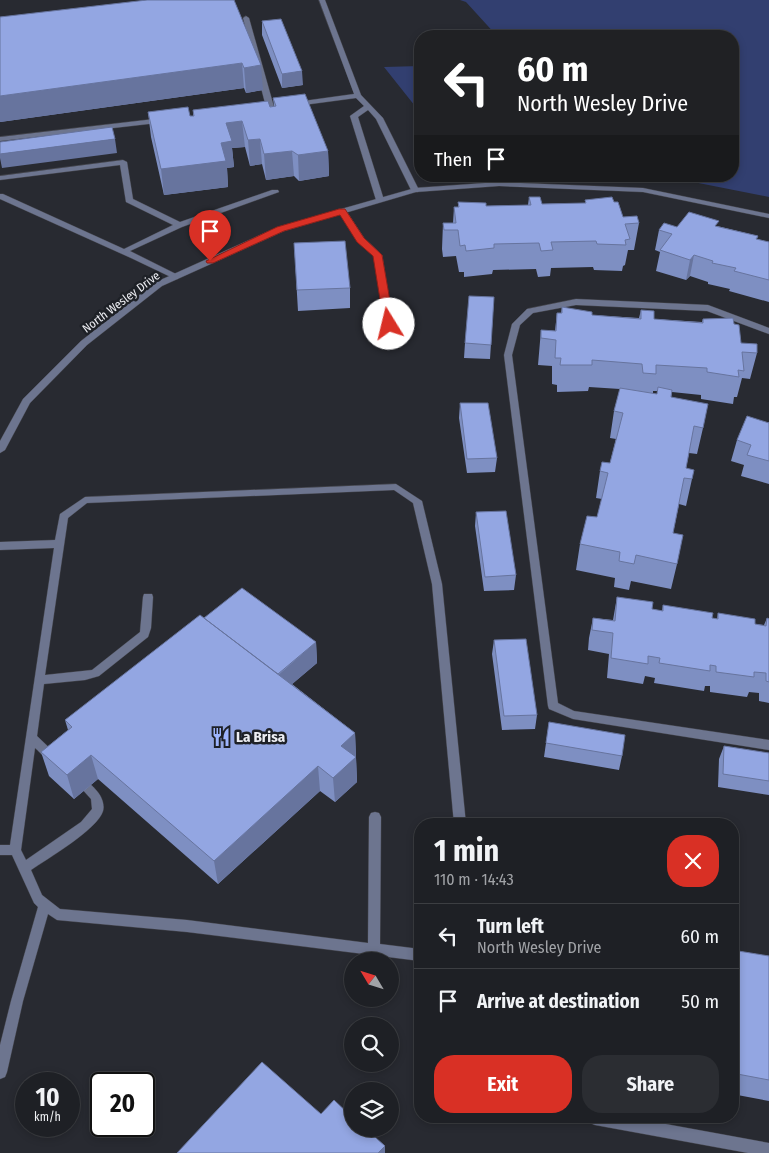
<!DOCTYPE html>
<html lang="en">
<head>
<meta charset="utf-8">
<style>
  body { margin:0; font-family:"Fira Sans Condensed",sans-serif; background:#2b2d32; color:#f1f3f6; height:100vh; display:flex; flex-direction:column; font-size:19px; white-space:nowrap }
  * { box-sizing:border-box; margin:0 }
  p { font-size:16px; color:#a1a3a7 }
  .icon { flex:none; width:28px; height:28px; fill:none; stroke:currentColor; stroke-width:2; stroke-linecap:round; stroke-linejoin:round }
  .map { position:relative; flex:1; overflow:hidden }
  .details { position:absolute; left:414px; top:818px; width:325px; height:305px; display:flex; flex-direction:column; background:#1e2025; border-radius:20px; box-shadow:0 2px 8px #0003,0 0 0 1px #3c3e42 }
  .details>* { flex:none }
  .banner { position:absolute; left:414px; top:30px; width:325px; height:152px; border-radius:20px; box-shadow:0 2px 8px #0003,0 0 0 1px #3c3e42; background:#202124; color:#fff; overflow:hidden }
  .needle { width:32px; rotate:308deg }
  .tools { position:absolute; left:344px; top:952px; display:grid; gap:10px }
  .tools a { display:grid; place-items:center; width:55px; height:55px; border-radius:50%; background:#1e2025; box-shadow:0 2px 8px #0003,0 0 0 1px #3c3e42; font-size:25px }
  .speed { position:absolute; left:15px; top:1072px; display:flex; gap:10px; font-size:25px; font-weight:700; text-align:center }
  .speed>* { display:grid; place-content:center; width:65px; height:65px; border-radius:50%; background:#1e2025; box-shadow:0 2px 8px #0003,0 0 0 1px #3c3e42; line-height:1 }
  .speed small { font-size:12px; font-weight:400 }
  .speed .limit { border:2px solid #111; border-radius:8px; background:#fff; color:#111 }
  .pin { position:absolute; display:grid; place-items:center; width:42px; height:42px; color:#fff; margin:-51px -21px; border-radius:50% 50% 50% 0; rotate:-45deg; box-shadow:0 0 5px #0007 }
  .pin .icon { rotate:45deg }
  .me { position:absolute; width:55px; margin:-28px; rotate:351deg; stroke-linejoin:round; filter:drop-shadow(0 0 4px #0008) }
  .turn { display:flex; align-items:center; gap:18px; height:105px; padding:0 20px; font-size:22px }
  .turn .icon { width:65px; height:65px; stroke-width:2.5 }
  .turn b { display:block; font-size:35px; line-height:42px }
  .then { display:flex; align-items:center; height:48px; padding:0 20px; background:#0003; gap:10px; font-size:19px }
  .round { display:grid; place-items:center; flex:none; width:52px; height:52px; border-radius:20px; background:#2b2d32 }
  .overview { display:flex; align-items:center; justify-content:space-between; height:85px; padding:0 20px }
  h1 { font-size:30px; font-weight:700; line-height:38px }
  .button { display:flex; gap:10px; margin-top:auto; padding:10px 20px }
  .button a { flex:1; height:58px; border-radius:20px; background:#d93025; color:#fff; font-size:20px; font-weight:700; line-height:58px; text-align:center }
  .button a+a { background:#2b2d32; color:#f1f3f6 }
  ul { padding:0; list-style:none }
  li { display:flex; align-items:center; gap:15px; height:65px; padding:0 20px; border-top:1px solid #3c3e42 }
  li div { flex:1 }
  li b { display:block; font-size:19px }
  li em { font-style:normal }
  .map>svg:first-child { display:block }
</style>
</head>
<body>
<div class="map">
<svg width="769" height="1153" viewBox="0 0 769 1153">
  <rect width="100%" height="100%" fill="#282a31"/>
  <path fill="#323f70" d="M460,0H769V197L663,176H732V36H497L466,2Z
    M420,66V119L415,106L384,67Z"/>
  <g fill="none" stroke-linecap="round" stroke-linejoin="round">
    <g stroke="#44454c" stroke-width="1">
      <path id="service" d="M319,0H325L361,95L383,118L419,190L418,192H412L411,190L376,119L368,110L358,117L384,200L380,202L376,200L350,116L364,106L356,98L296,106L292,104L296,102L354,94Z
        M246,16L249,18L274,107L272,108L266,107L243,18Z
        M163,118H166V122L0,141V137Z
        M123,160L127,162L133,199L180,222L272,190H278L279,192L182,227L130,251L178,275V279H175L131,258L0,199V194H3L124,249L173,225L126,202L120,165L0,180V176Z
        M339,209H345L364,238L382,255L393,324L392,326L389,327L385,324L374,256L358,242L338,211Z
        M576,299L708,305L769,328V334L707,311L576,305L533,313L520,325L512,355L558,703L574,711L769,740V750L573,719L549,709L548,706L504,355L512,324L527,309Z
        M396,484L422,501L442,584L466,824H454L432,584L413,503L394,490L87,503L68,518L45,675L92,670L140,632L143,597L144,594H152L153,597L151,628L148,637L99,676L85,680L44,684L37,736L60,758L58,761C49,764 41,753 35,748L21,850L26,860L81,822L92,809L91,799L81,788L83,785C89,782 92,785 96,790C101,795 105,804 103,811C98,829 47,859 31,870L42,895L60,909L187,920L368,943L369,817L371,813L375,812L379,813L381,817L380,944L420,949V961L187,932L57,920L48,914L23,1001L7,1072L5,1077L0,1079V1045L11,1001L38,907L34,903L12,855H0V845H10L54,548L0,550V542L55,540L60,514L85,497Z
        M589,1116H622L769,1143V1153H748L595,1125L590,1123Z"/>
    </g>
    <g stroke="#44454c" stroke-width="1">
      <path id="minor" d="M499,182L643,188L769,214V218L643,192L499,186L416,192L284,231L162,286L87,345L30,403L5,450L0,453V441L23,399L81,341L156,282L278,227L415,188Z"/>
    </g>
    <use href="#service" fill="#6d758f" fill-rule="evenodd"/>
    <use href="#minor" fill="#6d758f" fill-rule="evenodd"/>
  </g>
  <path fill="#7e8fc2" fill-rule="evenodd" d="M234,0L263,90L246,93L244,88L0,122V17Z
    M262,21L303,85L282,88L262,35Z
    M273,98L328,151L329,176L299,181L294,176L266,180L262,164L250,166L245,147L232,148L234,167L227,168L228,187L164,195L151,137L148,112L190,116H193V110L274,106Z
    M529,197L542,204L585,203V200L614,202L623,217L639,223L634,250H628L625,265L623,266L622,271L594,270L593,267L551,268L550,276L538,277L536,269L493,270L492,274L464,277V272H459L456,256L443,257L442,249L443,223H453L454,207H458V202L486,206L528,205Z
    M717,226L758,236L757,239L769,242V302L729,291L730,289L708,284V282L690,276L686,280L656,271L660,252L655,250L659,230L677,227Z
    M294,243L350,288V308L298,311Z
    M494,297L490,359L464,358L465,343Z
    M562,307L592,315L639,318L641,310L654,319L702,322L703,319L734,324L741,343L757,353L750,379L742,378L737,397H734L733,404L701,399V395L672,392L671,397L703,428L697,454L689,453L686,468L692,479L686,506L679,504L673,533L677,564L671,589L631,581L629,590L614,587L615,578L576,570L580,544L597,517L602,499L596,498L600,471L610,463L616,439L610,438L614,411L620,389L589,387L588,391L557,392V385L552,384V366L538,365L541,330L555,331L557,313H561ZM653,391H657V394H653Z
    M460,403L497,458L495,472L467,473L459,418Z
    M769,422V484L741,476L744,465L731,461L737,440Z
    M476,512L516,575L514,590L484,591L475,526Z
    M617,597L652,609L662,611L663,605L717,619L718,613L755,624L764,625L767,618L769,619V703L759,701V693L749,692L747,697L710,692V686H705L704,691L654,683L655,678L645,676L643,684L607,678L609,654L588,650L589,638L593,618L613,620Z
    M204,618L316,642L317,663L292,684L355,733L357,782L335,802L320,791L218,884L98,779L74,799L49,776L41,752L68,730L65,720Z
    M494,640L537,715L535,729L502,730L492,654Z
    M549,722L622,756L619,770L544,757Z
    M724,746L769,753V795L718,787L719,759Z
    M732,950L769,956V1101L732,1094Z"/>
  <path fill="#67749e" d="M242,63L244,88L0,122V96Z
    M261,65L263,90L246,93L244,68Z
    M302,71L303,85L282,88V74Z
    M242,121L245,147L232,148L234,167L227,168L228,187L164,195L161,169L221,143L226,123Z
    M115,139L117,153L2,168L0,158V154Z
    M260,139L262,164L250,166L248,140Z
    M292,151L294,176L266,180L264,154Z
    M328,151L329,176L299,181L298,155Z
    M694,255L690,276L686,280L690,260Z
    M316,642L317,663L277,697L276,677Z
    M355,733L357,782L335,802L333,778L341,746Z
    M91,755L98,779L74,799L67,775Z
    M318,766L320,791L218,884L214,861Z
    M385,1146V1153H378Z"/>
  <path fill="#93a6e2" stroke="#67749e" d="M147,0H234L261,65L244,68L242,63L0,96V17Z
    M281,19L302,71L282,74L262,21Z
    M305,94L328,151L298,155L292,151L264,154L260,139L248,140L242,121L226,123L232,141L221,143L226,161L161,169L148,112L188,107L190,116H194L193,110L268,101L270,107L276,106L273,98Z
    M112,127L115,139L0,154V142Z
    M529,197H540L542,204L586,203L585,200L612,197L614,202H618L623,217L637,216L639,223L625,224L630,239L625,240L626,245L597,244L596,241L551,242L553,250L541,251L539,243L494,244V248L466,251L465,245L460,246L458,230H444L443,223H456L454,207H459L458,202L486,203V206L531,205Z
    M689,212L719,221L715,226L758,236L756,239L769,242V280L734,271L736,268L712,263L713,261L694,255L690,260L660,250L672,234L659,230L664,223L677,227Z
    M345,241L350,288L297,290L294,243Z
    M469,296L494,297L491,345L465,343Z
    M562,307L592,312V315L641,319V310L654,311V319L703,323V319L733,318L734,324L739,325L741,343L757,344V353L742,352L744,371L738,370L739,377L707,372V368L656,365V374L643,373L642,364L592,360V365H560L561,358H555L556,340L541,338V330L556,331L557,313H562Z
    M658,387L672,390L671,397L708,404L703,428L694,426L686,468L694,470L692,479L684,478L673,533L683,535L677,564L636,555L634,564L619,561L620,552L580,544L587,516L597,517L608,473L600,471L602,462L610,463L623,413L614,411L620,388L657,394Z
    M460,403H488L497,458L467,459Z
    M747,416L769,423V422V461L747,455L751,445L737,440Z
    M506,511L516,575L485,577L476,512Z
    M242,588L316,642L278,674L204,618Z
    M617,597L653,602L652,609L663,611V605L713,613L712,618L718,619V613L755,619V624L766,626L767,618L769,619V682L766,681V673L754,672V677L716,672V666L710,665V671L659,663L660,658L648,656V664L611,658L613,633L592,630L593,618L615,621Z
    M200,615L355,733L341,746L356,757L333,778L318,766L214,861L91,755L67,775L41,752L72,727L65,720Z
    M526,639L537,715L504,716L494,640Z
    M549,722L625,735L622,756L546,743Z
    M724,746L769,753V781L723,774Z
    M732,950L769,956V1080L732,1073Z
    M262,1062L321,1114L334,1100L352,1117V1129H366L385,1146L378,1153H177Z"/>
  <path fill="#d93025" stroke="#8d1f18" d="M339,209H345L364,238L382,255L394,324L393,327H386L384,324L373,256L357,242L340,215L284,231L213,263H207L206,261L277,227Z"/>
  <defs>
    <g id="restaurant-bare" transform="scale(1.5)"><path d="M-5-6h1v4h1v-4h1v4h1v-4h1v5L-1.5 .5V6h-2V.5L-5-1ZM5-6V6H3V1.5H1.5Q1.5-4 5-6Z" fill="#9db4fd" stroke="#1e2127" stroke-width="2.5" paint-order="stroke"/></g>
  </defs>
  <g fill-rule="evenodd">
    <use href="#restaurant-bare" x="221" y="737"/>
  </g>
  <g text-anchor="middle" stroke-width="5" stroke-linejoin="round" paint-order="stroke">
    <g font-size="12" fill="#edeef3" stroke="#1e2127">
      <text transform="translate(121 302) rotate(-37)" y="4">North Wesley Drive</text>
    </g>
    <g font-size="15" font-weight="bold" fill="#edeef3" stroke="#1e2127" text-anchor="start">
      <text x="236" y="742">La Brisa</text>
    </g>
  </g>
</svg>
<div class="tools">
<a><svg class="needle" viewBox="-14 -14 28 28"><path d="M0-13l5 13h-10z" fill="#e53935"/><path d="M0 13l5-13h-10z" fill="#a1a3a7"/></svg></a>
<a><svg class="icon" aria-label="search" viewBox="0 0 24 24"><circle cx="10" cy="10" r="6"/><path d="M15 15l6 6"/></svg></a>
<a><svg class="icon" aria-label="layers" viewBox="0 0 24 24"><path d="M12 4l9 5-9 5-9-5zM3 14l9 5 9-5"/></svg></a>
</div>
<div class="speed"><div>10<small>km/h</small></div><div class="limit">20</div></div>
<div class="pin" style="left:210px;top:261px;background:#d93025"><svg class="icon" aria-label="arrive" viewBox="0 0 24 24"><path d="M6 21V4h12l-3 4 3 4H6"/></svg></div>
<svg class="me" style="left:389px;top:324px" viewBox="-20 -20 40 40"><circle r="19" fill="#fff"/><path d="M0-13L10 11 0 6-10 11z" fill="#d93025"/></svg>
<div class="banner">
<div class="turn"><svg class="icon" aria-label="left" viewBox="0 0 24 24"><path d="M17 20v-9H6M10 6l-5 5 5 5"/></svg><div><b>60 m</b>North Wesley Drive</div></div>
<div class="then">Then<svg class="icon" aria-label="arrive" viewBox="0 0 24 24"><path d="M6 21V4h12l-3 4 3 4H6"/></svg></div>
</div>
<section class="details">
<div class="overview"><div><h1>1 min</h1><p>110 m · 14:43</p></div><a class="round" style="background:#d93025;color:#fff"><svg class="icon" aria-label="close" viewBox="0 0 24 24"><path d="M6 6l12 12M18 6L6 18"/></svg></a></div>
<ul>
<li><svg class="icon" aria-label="left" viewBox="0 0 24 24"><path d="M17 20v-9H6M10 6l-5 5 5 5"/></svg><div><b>Turn left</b><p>North Wesley Drive</p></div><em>60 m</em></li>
<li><svg class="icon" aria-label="arrive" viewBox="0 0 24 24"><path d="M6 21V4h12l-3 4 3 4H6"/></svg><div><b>Arrive at destination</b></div><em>50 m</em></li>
</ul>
<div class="button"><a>Exit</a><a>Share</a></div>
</section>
</div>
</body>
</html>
